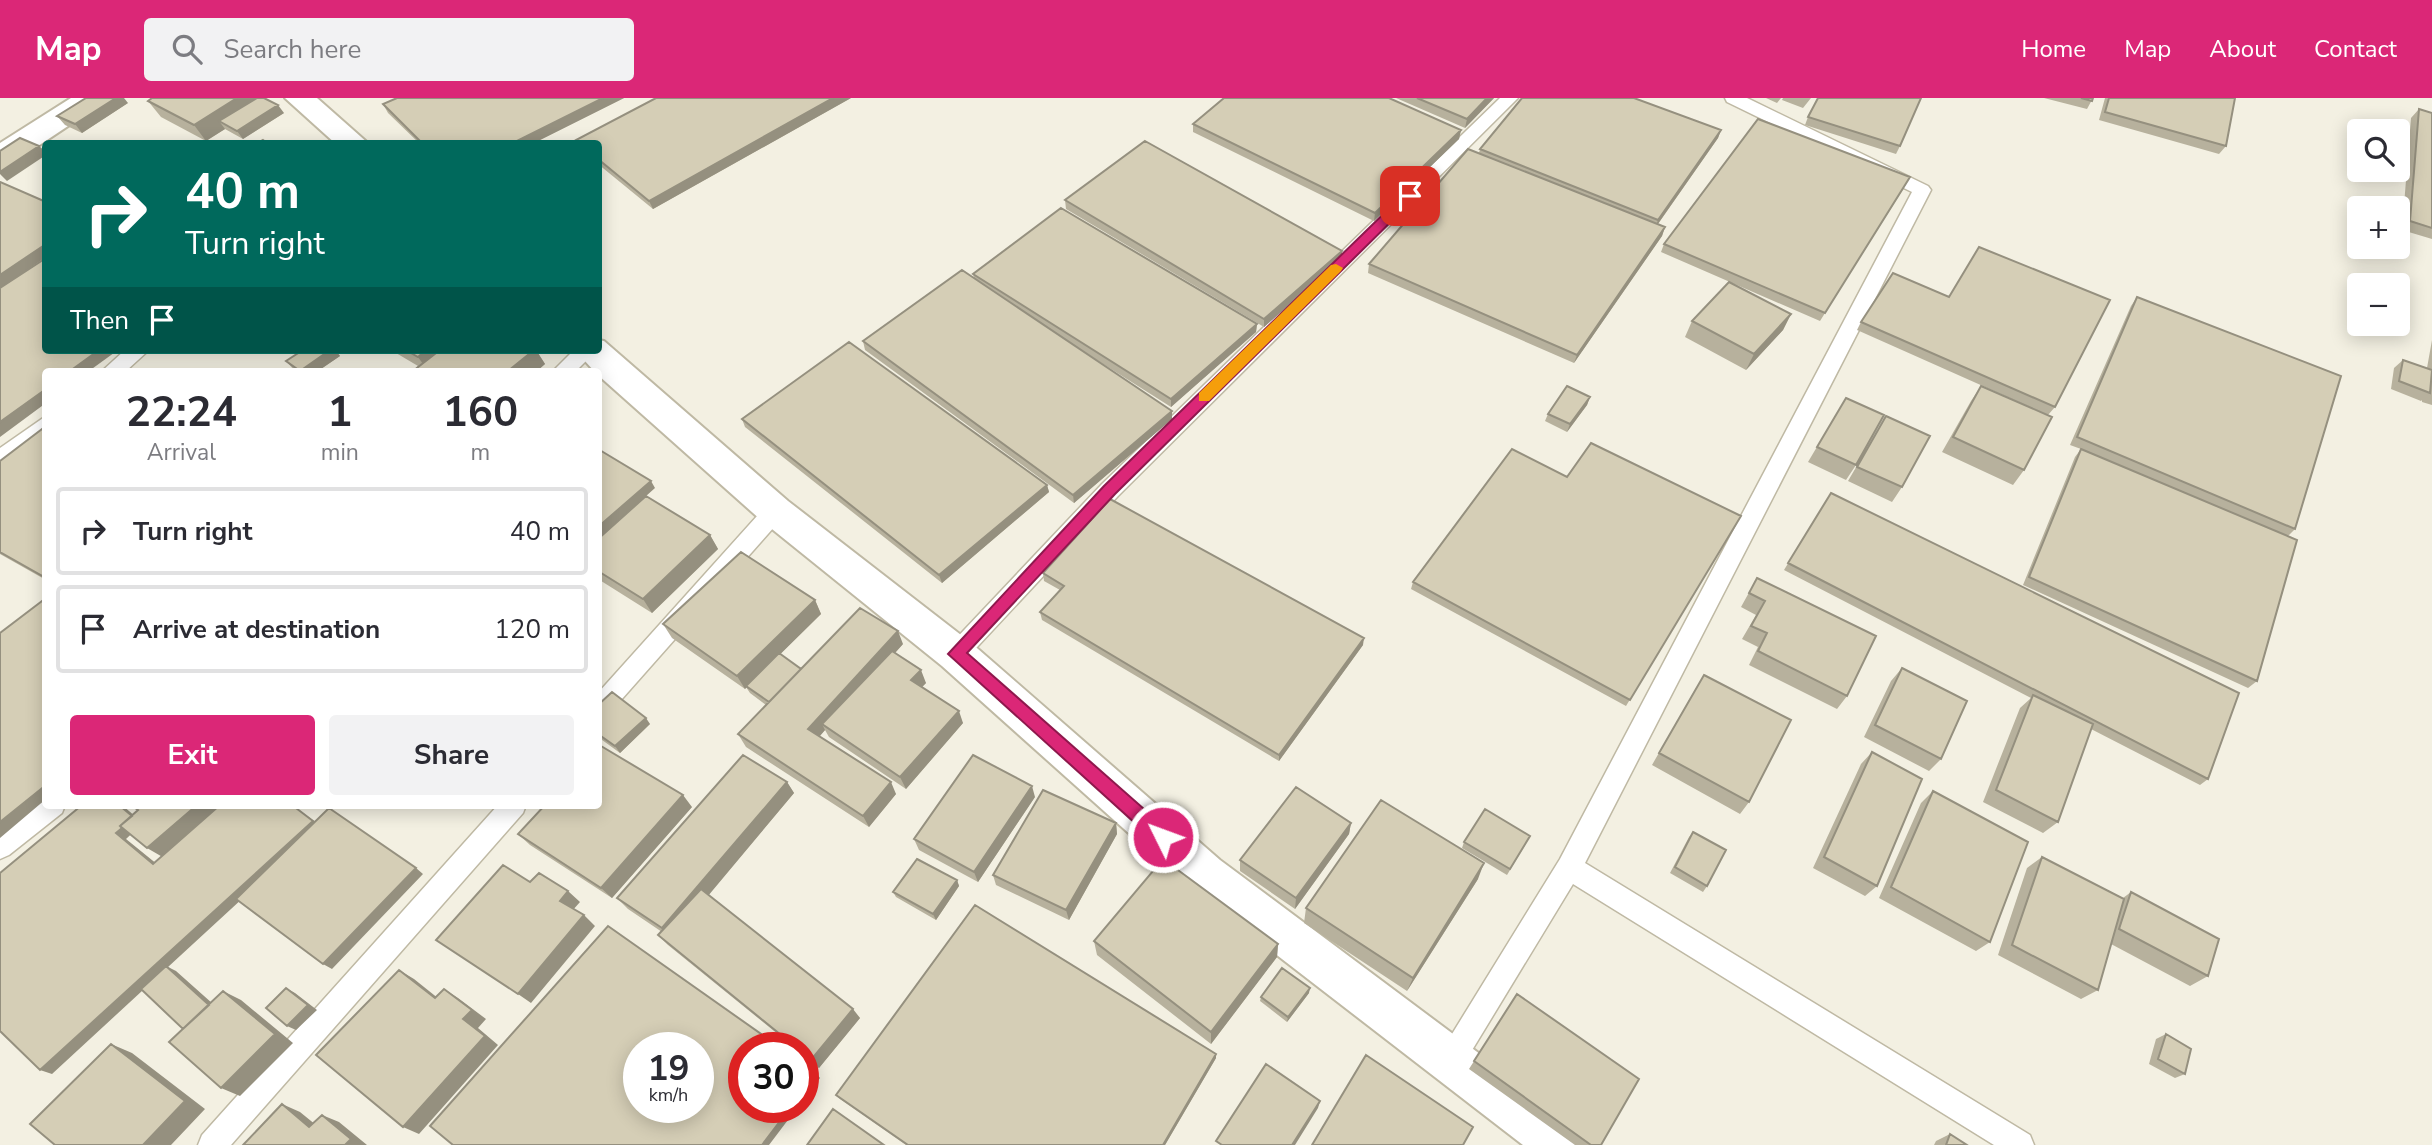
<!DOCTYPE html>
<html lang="en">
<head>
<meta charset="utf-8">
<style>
  body { margin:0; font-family:"Nunito Sans",sans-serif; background:#f2f2f3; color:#2b2b33; height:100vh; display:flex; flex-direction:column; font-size:26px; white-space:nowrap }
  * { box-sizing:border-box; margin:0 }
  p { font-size:23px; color:#7c7c81 }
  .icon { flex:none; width:38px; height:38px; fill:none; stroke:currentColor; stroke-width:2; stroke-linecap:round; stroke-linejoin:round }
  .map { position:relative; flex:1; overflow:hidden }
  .panel { position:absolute; left:42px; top:270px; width:560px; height:441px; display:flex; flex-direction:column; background:#fff; border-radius:7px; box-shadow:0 4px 18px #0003 }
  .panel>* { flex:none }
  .hud { position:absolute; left:42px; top:42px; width:560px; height:214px; border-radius:7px; box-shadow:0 4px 18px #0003; background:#00695c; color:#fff; overflow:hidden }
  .tools { position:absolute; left:2347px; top:21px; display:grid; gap:14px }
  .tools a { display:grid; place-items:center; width:63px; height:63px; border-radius:7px; background:#fff; box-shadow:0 4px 18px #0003; font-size:35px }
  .speed { position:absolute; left:623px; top:934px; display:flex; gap:14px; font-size:35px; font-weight:700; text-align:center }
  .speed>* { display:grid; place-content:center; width:91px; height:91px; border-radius:50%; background:#fff; box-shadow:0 4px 18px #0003; line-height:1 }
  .speed small { font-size:18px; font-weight:400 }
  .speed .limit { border:10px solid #d22; background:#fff; color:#111 }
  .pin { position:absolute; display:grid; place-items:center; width:60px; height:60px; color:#fff; margin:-30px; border-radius:14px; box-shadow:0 4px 10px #0006 }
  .me { position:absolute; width:77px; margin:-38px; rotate:312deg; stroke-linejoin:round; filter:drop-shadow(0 0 5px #0008) }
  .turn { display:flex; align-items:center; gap:24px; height:147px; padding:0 28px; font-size:32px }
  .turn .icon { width:91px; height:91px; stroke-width:2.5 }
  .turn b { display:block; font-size:49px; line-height:60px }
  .then { display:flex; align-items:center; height:66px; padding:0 28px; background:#0003; gap:14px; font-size:26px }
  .eta { display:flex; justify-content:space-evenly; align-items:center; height:119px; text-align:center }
  .eta b { font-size:42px; font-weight:700; line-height:49px }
  .cta { display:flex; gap:14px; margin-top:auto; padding:14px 28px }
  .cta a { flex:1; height:80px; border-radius:7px; background:#db2777; color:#fff; font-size:28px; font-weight:700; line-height:80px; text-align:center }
  .cta a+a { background:#f2f2f3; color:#2b2b33 }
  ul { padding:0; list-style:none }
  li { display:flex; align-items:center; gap:21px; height:88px; margin:0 14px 10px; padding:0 14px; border:4px solid #e1e1e2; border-radius:7px }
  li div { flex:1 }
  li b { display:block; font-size:26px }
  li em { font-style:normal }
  header { display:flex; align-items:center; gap:42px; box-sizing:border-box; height:98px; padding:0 35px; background:#db2777; color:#fff }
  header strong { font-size:33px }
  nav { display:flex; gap:38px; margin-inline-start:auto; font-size:24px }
  .search { width:490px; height:63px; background:#f2f2f3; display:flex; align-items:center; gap:18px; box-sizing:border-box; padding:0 24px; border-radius:7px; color:#7c7c81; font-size:26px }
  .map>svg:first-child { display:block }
</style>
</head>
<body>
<header>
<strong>Map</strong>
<div class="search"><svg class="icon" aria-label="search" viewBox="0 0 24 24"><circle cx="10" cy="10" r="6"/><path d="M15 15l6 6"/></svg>Search here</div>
<nav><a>Home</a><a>Map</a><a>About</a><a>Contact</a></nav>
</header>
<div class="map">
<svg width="2432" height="1047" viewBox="0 0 2432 1047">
  <rect width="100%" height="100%" fill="#f3f0e2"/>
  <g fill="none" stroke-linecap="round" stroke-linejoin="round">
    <g stroke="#bfb9a4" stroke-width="3">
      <path id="lane" d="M1500,0H1518L1118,398L964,563L956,566L948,563L944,556L948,549L1102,386Z
        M1725,0H1747L1928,88L1931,92L1585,765L2030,1037L2034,1047H1994L1573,786L1460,972L1450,976L1440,972L1436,962L1560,761L1912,94L1727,4Z
        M125,252H149L126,273H102Z
        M574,252H597L576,273H553Z
        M46,318V337L7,367L0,369V350Z
        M775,404L783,407L786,413L783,419L606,619L598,622V595L767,407Z
        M44,699L46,707H65L62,715L9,757L0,761V734Z
        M498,707H526L523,715L231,1047H198L202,1037Z"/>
    </g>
    <g stroke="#bfb9a4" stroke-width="4">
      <path id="street" d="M71,0H105L101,6L11,66L0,69V45Z
        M285,0H317L369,46H336Z
        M598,242L604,243L788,403L970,544L1220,762L1579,1030L1586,1047H1523L1190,790L942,568L762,423L598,277V273H594L575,252H598Z"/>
    </g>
    <use href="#lane" fill="#fff" fill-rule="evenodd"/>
    <use href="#street" fill="#fff" fill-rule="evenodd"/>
  </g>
  <path fill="#b7b19d" d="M397,0H624L532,46H420L388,15L383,6Z
    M656,0H851L653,111L598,66V46H578L576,42Z
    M1396,0H1494L1465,30Z
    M1766,0H1781L1777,5Z
    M1783,0H1811L1803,10L1782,2Z
    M2044,0H2093L2087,11Z
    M2105,0H2235L2226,48L2219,56L2099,22Z
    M148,3L284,15L243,41L225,31L206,43L161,19Z
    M128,5L82,35L65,27L57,18Z
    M2419,11L2432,15V141L2402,132L2411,20Z
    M1808,19L1900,48L1896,56L1805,27Z
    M1193,26L1461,32L1459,41L1374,123L1193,34Z
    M1721,32L1718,40L1658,126L1665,129L1662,138L1574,265L1368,175L1369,166L1479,55L1480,51Z
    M1910,79L1820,223L1661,154L1664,146Z
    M1065,102L1342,161L1264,229L1066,111Z
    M973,176L1257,226L1256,234L1171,309L1059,238L1172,313V321L1074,405L865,252L863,243L974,180Z
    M1949,199L2055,309L2048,317L1857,232L1861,224Z
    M2137,199L2295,431L2288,438L2257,583L2248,590L2023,487L2075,359L2081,351L2070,347L2131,208Z
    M1791,216L1783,232L1746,272L1685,239L1692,223Z
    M2432,242V307L2422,304V302L2421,303L2391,291L2394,270L2403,262L2427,270Z
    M303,252H335L340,258L318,273H295L286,263Z
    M391,252H536L545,266L537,273H413L418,268Z
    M1981,288L2024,372L2013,387L1942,354L1971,303Z
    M1590,299L1587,307L1567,334L1545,323L1548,316Z
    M1846,300L1856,367L1846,382L1808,364Z
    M1886,318L1902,389L1892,404L1848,383Z
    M742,321L1047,387L1049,394L942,485L745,329Z
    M46,328V482L0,456V363Z
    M1831,395L2208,681L2200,687L2091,631L2058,724L2043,735L1983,704L2020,610L2031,600L1784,472Z
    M1741,418L1626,608L1411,491L1413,484Z
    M710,437L718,451L652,515L598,481V441Z
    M1043,475L1363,547L1279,663L1042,522L1040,514L1060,492L1044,483Z
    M1757,480L1847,598L1837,611L1749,567L1758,549L1742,541L1756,517L1741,509Z
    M815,502L821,516L780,556L801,571L903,546L895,555L926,585L922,589L963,625L906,691L829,639L825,632L819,638L896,696L869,729L746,649L738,636L766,607L750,595L746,589L745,591L672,540L663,526Z
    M1902,570L1941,661L1929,673L1864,639L1891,583Z
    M1696,590L1749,704L1740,716L1652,667Z
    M598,607L650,626L620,655L598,639Z
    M1872,654L1877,788L1865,798L1813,770L1861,666Z
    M787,684L794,695L708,797L860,920L819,970L803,957V950H795L668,847L658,837L662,834L628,811L617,800Z
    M1933,693L1990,844L1976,853L1879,800L1921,705Z
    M1035,699L978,784L919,752L914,741Z
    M692,709L612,800L530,747L518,736Z
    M1116,725L1117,736L1069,822L996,787L993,777Z
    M1351,725L1349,736L1295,811L1240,773V762Z
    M1693,734L1707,788L1703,794L1670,775L1689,739Z
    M1464,744H1527L1507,777L1462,750Z
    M2042,759L2123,800L2131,794L2208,878L2190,888L2111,846L2098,892L2081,901L1998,857L2027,770Z
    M1478,781L1407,893L1304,825L1306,810Z
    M957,782L959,788L936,822L896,799L893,794Z
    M1094,843L1278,846L1277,859L1211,946L1097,857Z
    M1309,895L1287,924L1260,903L1261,899Z
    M1517,896L1601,1047H1575L1469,971Z
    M2166,936L2185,976L2175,980L2149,966L2156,941Z
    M1216,960L1165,1047H906L840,1001L836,997Z
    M1950,1036L1967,1047H1934L1936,1043Z"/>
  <path fill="#95907f" d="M116,0H124L128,5L82,35L75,26Z
    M237,0H263L219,23L225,31L206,43L194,27Z
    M603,0H624L532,46H511Z
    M833,0H851L653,111L649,103Z
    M1487,0H1494L1465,30L1467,21Z
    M278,7L284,15L243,41L237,33Z
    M1461,32L1459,41L1374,123L1375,115Z
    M1721,32L1718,40L1655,130L1658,122Z
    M39,48L46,54V57L7,83L0,76V74Z
    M1910,79L1905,88L1820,223Z
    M1665,129L1662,138L1574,265L1577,257Z
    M46,146V159L0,191V177Z
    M1342,153V161L1264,229V221Z
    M1791,216L1783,232L1746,272L1754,256Z
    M1257,226L1256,234L1171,309V301Z
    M99,252H118L89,273H70Z
    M330,252H335L340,258L318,273H300Z
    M426,252H457L428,273L418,259Z
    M534,252H536L545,266L537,273H508Z
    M46,291V305L0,339V324Z
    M1590,299L1587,307L1567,334L1570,326Z
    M1172,313V321L1074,405L1073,397Z
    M651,383L655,390L598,441V429Z
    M1047,387L1049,394L942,485L939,477Z
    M710,437L718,451L652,515L643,501Z
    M815,502L821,516L745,591L737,578Z
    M898,533L903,546L828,629L822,626L825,632L815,644L808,631Z
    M1364,540L1363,547L1279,663V657Z
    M921,572L926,585L916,595L911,582Z
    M959,613L963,625L906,691L900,679Z
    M646,620L650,626L620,655L615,648Z
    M787,684L794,695L672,841L662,830Z
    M891,684L896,696L869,729L863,718Z
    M46,687V701L0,740V724Z
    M1032,688L1035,699L978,784L974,774Z
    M683,697L692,709L612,800L601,790Z
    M119,707H122L143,725L126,741L163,771L153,766L116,735Z
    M197,707H228L166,761L147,750Z
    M292,707L321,728L168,869L176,873L222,914L196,938L168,869L52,976L40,972Z
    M1116,725L1117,736L1069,822L1066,812Z
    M1351,725L1349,736L1295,811L1296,800Z
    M1484,765L1478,781L1407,893L1413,880Z
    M416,770L423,776L332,871L323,866Z
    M957,782L959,788L936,822L933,816Z
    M568,793L580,804L572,813L560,803Z
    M584,817L595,828L531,905L518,896Z
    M1278,846L1277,859L1211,946V934Z
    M399,872L414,881L449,909L435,900Z
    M286,890L295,895L317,912L296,932L287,928Z
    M1310,890L1309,895L1287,924L1288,919Z
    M444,891L458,900L486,921L478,930L498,947L419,1036L403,1029L463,921Z
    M223,893L241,902L293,945L240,998L221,990Z
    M853,911L860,920L819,970L811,962Z
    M111,946L132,955L205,1011L171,1047H143Z
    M1216,956V960L1165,1047H1163Z
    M816,975L820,980L803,1002V992Z
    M1320,1003L1318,1010L1295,1047H1292Z
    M282,1006L300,1014L327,1036L309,1029Z
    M790,1010H797L769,1047H762Z
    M322,1017L339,1024L367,1047H345Z"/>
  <path fill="#d5ceb6" stroke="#95907f" stroke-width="2" fill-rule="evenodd" d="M86,0H116L75,26L57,18Z
    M152,0H237L194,27L148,3Z
    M257,0H264L278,7L237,33L219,23Z
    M397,0H603L511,46H423L383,6Z
    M656,0H833L649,103L598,61V46H580L576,42Z
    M1224,0H1389L1461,32L1375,115L1193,26Z
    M1417,0H1487L1467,21Z
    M1522,0H1634L1721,32L1658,122L1480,51Z
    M1818,0H1921L1900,48L1808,19Z
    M2081,0H2093L2092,3Z
    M2109,0H2235L2226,48L2105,14Z
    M2419,11L2432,15V130L2410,123Z
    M1758,21L1910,79L1825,215L1664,146Z
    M20,40L39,48L0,74V53Z
    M263,42L269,46H256Z
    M1145,43L1342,153L1264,221L1065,102Z
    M1468,51L1665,129L1577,257L1369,166Z
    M0,84L46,104V146L0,177Z
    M1061,110L1257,226L1171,301L973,176Z
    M1979,149L2110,202L2055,309L1861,224L1893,175L1949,199Z
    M46,160V252H99L70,273H46V291L0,324V190Z
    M962,172L1172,313L1073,397L863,243Z
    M1729,184L1791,216L1754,256L1692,223Z
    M2137,199L2341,278L2295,431L2077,339Z
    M849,244L1047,387L939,477L742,321Z
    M303,252H330L300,273L286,263Z
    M406,252H426L418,259Z
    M440,252H534L508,273H413Z
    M2403,262L2432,272L2430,295L2399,283Z
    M1567,288L1590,299L1570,326L1548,316Z
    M1981,288L2052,319L2024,372L1953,339Z
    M1846,300L1884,317L1856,367L1817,349Z
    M1886,318L1930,338L1902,389L1857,369Z
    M46,328V480L0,454V363Z
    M1591,345L1741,418L1630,602L1413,484L1512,351L1567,379Z
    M598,351L651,383L598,429Z
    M2081,351L2297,442L2257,583L2029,479Z
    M1831,395L2239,595L2208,681L1788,465Z
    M646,398L710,437L643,501L598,473V441Z
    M1110,401L1364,540L1279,657L1040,514L1064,488L1043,475Z
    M741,454L815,502L737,578L663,526Z
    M1757,480L1876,538L1847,598L1758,553L1767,535L1751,528L1765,503L1749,495Z
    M46,500V687L0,724V535Z
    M860,510L898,533L808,631L891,684L863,718L738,636Z
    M892,553L921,572L911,582L959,613L900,679L822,626Z
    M779,555L801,571L769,604L746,588Z
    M1902,570L1967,603L1941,661L1875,627Z
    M1704,577L1791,622L1749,704L1659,655Z
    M612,594L646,620L615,648L598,636V607Z
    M2033,597L2093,626L2058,724L1996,692Z
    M601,648L683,697L601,790L518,736L545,707H598V650Z
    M1872,654L1922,681L1877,788L1824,759Z
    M743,657L787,684L662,830L617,800Z
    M973,657L1032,688L974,774L914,741Z
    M1296,689L1351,725L1296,800L1240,762Z
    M1043,692L1116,725L1066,812L993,777Z
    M1933,693L2028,744L1990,844L1891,789Z
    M1381,702L1484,765L1413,880L1306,810Z
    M82,707H119L132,718L120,728L122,730L116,735L153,766L220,707H292L313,723L40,972L0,933V775Z
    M131,707H197L147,750L120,728L138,712Z
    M329,710L416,770L323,866L236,801Z
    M1485,711L1530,738L1510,771L1464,744Z
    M1693,734L1726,752L1707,788L1675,769Z
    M2042,759L2124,801L2098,892L2012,847Z
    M917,761L957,782L933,816L893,794Z
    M1163,761L1278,846L1211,934L1094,843Z
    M503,767L530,784L539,775L568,793L560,803L584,817L518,896L436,842Z
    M701,791L853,911L811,962L803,956V950H797L658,837Z
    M2131,794L2219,841L2208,878L2119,831Z
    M975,807L1216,956L1163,1047H908L836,997Z
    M608,828L781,950H744V1010H790L762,1047H453L430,1028ZM639,950H698V1010H639Z
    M166,868L209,907L183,931L141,891Z
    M1282,870L1310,890L1288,919L1261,899Z
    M399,872L435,900L444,891L472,912L463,921L485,938L403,1029L316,957Z
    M286,890L308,907L287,928L266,910Z
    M223,893L275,936L221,990L169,944Z
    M1517,896L1639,981L1601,1047H1591L1474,963Z
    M2166,936L2191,951L2185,976L2158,961Z
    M111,946L185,1003L143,1047H55L30,1026Z
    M1366,957L1473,1029L1463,1047H1312Z
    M803,966L816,975L803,992Z
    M1266,966L1320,1003L1292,1047H1222L1216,1043Z
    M282,1006L309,1029L322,1017L351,1041L345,1047H243Z
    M833,1011L884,1047H807Z
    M1950,1036L1967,1047H1946Z"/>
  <path fill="#db2777" stroke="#8e194d" stroke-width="2" d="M1410,94L1416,98L1414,101L1115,396L967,555L1169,733L1172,739L1169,745L1163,747L1157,745L948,556L1104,388L1405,95Z"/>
  <path fill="#f59e0b" d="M1336,166L1343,170L1341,173L1209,303H1199V295L1331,167Z"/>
</svg>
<div class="tools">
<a><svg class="icon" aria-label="search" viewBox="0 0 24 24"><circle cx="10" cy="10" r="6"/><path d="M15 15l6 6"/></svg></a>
<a>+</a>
<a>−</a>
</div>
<div class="speed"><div>19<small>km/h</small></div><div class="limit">30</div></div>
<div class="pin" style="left:1410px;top:98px;background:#d93025"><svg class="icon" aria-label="arrive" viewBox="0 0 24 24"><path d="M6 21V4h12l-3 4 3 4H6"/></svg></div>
<svg class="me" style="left:1163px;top:739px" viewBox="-20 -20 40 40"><circle r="17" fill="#db2777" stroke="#fff" stroke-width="3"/><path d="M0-11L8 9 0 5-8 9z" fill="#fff"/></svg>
<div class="hud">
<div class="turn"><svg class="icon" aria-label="right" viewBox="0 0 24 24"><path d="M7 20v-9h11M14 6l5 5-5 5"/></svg><div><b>40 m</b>Turn right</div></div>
<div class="then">Then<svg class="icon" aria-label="arrive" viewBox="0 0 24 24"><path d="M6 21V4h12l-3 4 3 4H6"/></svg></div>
</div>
<section class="panel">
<div class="eta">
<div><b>22:24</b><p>Arrival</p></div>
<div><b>1</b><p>min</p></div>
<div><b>160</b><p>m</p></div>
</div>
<ul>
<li><svg class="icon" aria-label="right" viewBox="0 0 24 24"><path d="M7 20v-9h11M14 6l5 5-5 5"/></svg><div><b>Turn right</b></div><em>40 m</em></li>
<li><svg class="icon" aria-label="arrive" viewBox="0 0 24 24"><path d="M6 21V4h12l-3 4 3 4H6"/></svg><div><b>Arrive at destination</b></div><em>120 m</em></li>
</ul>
<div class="cta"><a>Exit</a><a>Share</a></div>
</section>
</div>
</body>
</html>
